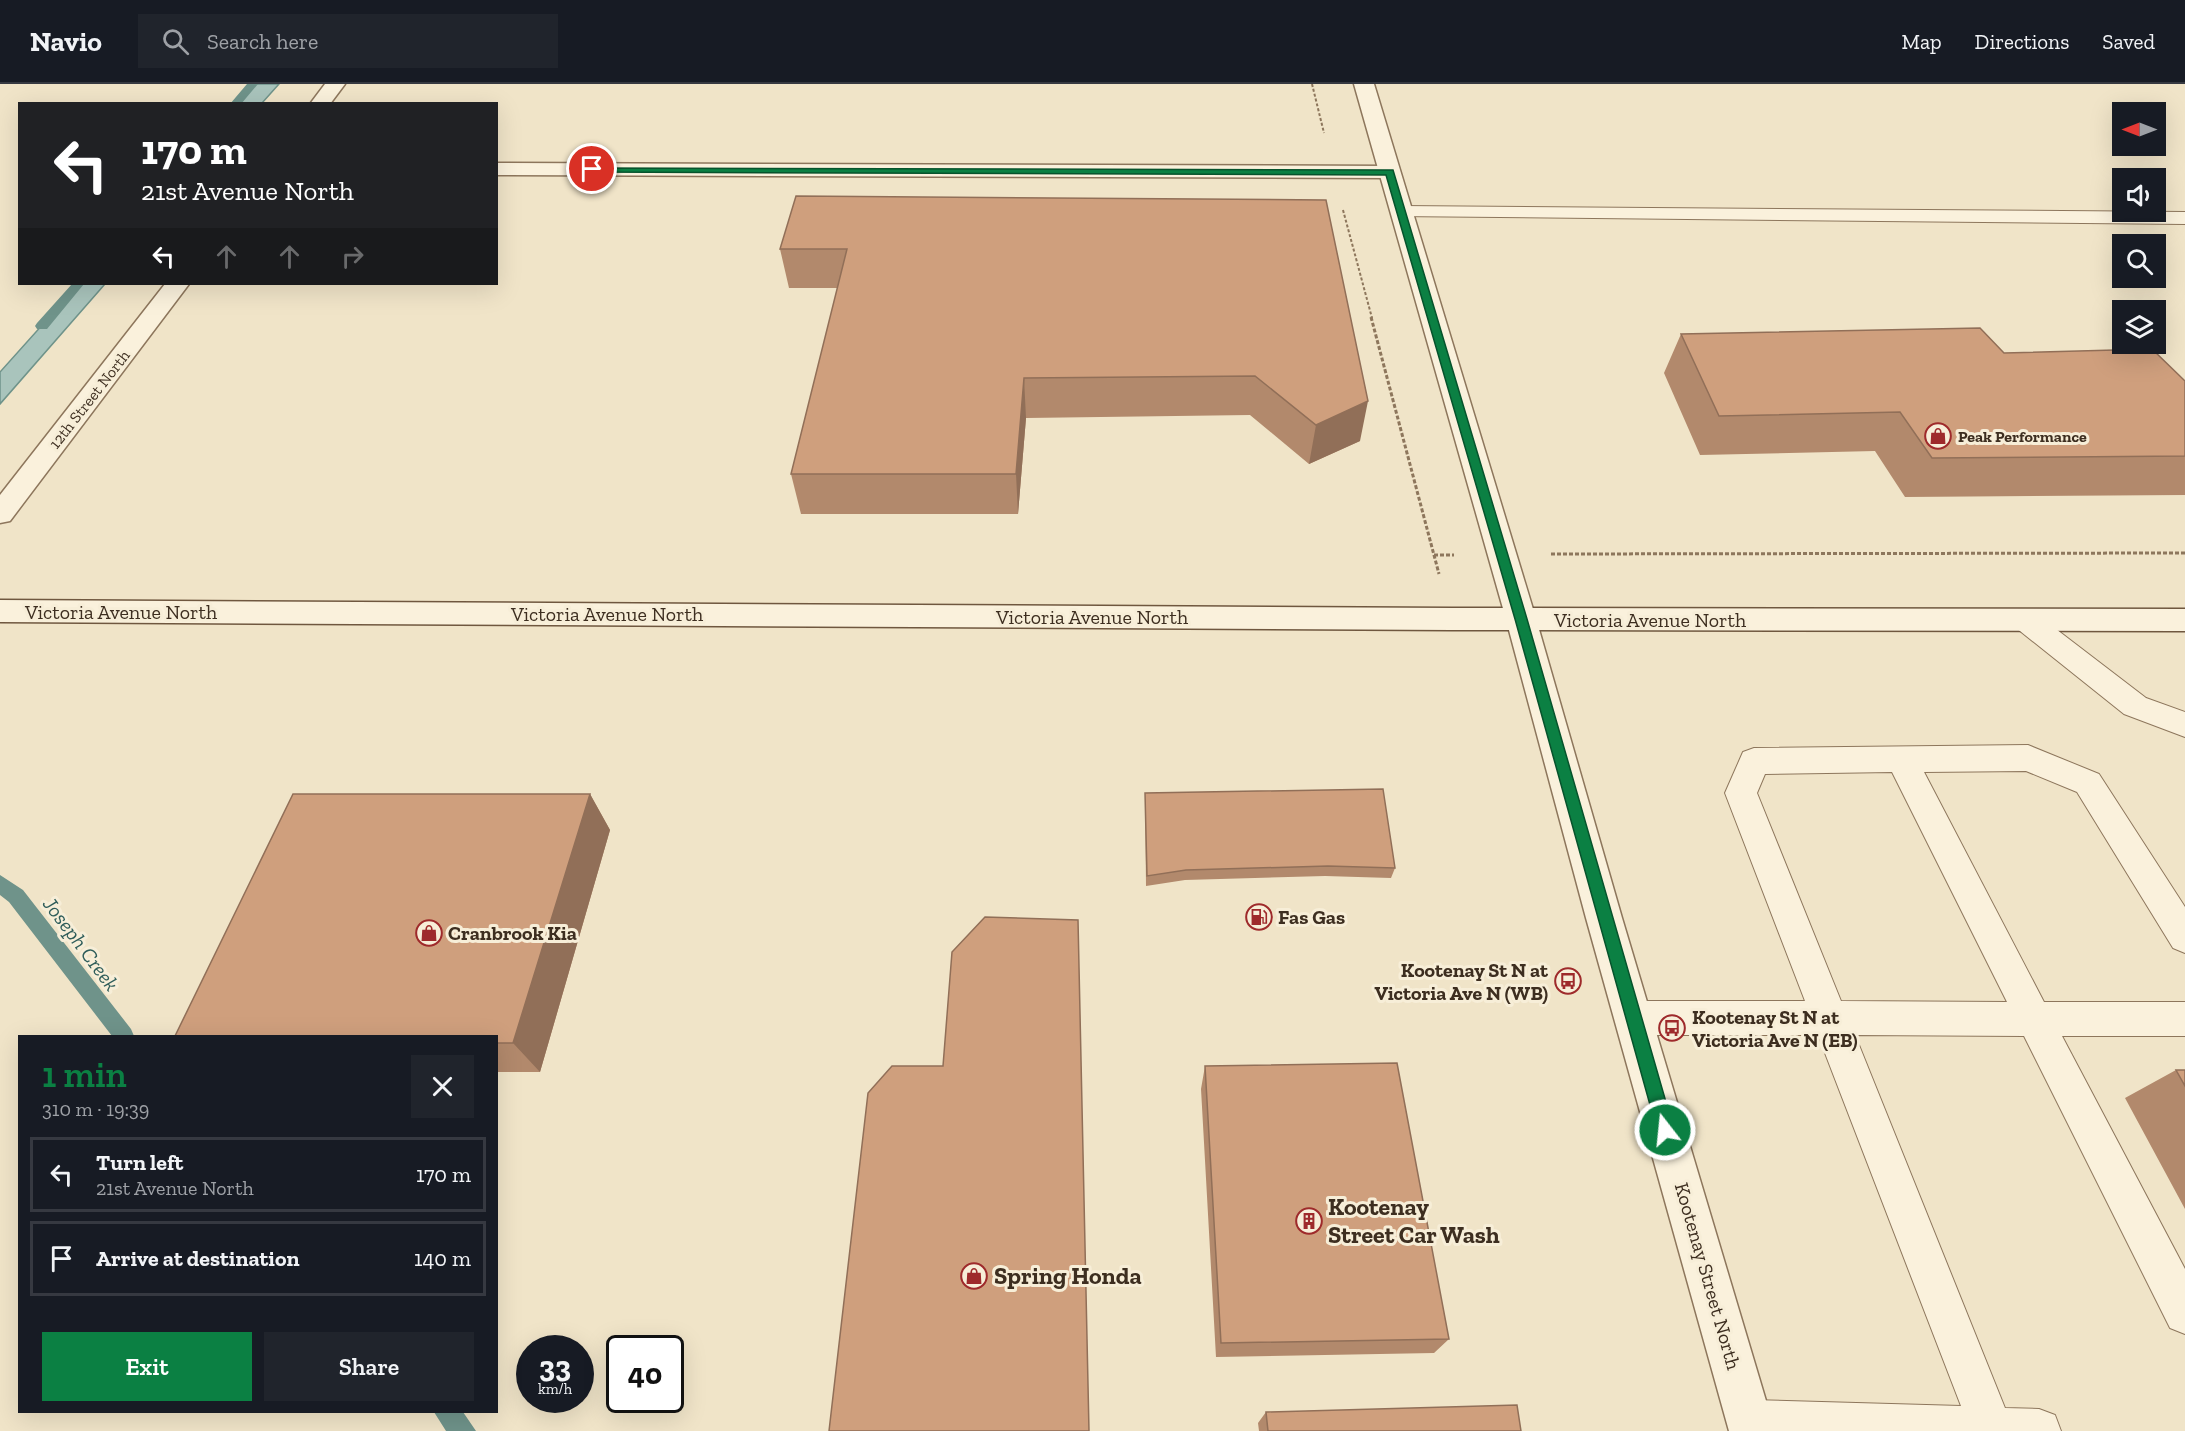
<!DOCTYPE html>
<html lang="en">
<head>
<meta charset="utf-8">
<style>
  body { margin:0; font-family:"Zilla Slab",serif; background:#20242c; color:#f1f3f6; height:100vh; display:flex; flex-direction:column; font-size:22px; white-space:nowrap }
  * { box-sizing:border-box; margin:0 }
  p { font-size:20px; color:#9ea1a6 }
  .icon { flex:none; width:33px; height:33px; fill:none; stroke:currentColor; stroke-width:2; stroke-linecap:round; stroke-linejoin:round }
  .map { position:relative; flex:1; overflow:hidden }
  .side { position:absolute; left:18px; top:951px; width:480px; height:378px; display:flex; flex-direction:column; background:#171b24; border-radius:0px; box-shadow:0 6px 24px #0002 }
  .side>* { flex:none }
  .hud { position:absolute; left:18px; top:18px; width:480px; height:183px; border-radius:0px; box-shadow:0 6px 24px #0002; background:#202124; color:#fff; overflow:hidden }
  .needle { width:39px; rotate:270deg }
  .buttons { position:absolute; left:2112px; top:18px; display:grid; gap:12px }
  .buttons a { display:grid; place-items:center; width:54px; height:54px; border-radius:0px; background:#171b24; box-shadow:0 6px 24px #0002; font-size:30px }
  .speed { position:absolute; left:516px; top:1251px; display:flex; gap:12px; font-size:30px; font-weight:700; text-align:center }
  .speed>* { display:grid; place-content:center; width:78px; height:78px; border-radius:50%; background:#171b24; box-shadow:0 6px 24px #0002; line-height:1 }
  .speed small { font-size:15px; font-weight:400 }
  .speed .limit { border:3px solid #111; border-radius:9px; background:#fff; color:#111 }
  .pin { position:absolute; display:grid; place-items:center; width:51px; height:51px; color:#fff; margin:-26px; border:3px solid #fff; border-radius:50%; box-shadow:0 2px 6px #0007 }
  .me { position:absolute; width:66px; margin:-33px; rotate:344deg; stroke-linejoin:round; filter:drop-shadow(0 0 4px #0008) }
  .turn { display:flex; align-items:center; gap:21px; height:126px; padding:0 24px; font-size:27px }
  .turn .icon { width:78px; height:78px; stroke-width:2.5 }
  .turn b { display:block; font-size:42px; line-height:51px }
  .lanes { display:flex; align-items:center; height:57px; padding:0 24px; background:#0003; justify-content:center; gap:30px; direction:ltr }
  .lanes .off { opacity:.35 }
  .round { display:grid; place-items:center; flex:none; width:63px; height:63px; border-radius:0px; background:#20242c }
  .headline { display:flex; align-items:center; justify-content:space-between; height:102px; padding:0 24px }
  h1 { font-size:36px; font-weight:600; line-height:45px; color:#0b8043 }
  .action { display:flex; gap:12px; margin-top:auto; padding:12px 24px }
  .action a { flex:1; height:69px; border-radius:0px; background:#0b8043; color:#fff; font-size:24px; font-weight:600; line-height:69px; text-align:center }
  .action a+a { background:#20242c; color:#f1f3f6 }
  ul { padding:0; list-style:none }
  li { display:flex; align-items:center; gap:18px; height:75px; margin:0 12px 9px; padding:0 12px; border:3px solid #363941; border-radius:0px }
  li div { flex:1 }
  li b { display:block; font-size:22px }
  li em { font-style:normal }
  header { display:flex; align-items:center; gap:36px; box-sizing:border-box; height:84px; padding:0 30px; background:#171b24; border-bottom:2px solid #363941 }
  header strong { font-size:28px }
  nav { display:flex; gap:33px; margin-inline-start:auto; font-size:21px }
  .search { width:420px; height:54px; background:#20242c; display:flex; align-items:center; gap:15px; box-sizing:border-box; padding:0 21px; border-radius:0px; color:#9ea1a6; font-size:22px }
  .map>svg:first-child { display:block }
</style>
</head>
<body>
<header>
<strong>Navio</strong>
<div class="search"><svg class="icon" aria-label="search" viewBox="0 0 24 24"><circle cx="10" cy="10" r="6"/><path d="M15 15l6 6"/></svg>Search here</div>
<nav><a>Map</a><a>Directions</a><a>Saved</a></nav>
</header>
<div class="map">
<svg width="2185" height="1347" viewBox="0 0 2185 1347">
  <rect width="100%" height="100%" fill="#f0e4c8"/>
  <path fill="#a9c4bc" stroke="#6f938a" stroke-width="1.5" d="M256,0H279L262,19H238Z
    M79,200H105L0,320V288Z"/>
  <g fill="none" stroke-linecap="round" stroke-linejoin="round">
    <path fill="#6f938a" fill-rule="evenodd" d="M247,0H258L241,20H230Z
      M72,200H84L47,245H37L35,242L37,239Z
      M0,791L23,806L131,945L134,952H112L9,818L0,811Z
      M434,1328H463L476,1347H446Z"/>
    <g stroke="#8d765c" stroke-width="2">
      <path id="service" d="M1401,122L2185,128V140L1394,132L1391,128L1394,124Z
        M2025,525L2035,529L2146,614L2185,628V653L2124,630L2015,543L2011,536L2015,529Z
        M2028,661L2099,690L2185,823V869L2173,864L2077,708L2026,687L1924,688L2044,918H2185V952H2062L2185,1185V1250L2170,1244L2024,952L1855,951L2005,1324L2039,1325L2055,1331L2061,1347H1731L1728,1338L1734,1322L1750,1316L1961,1322L1818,951H1633L1620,946L1615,934L1620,922L1633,917H1805L1725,709L1743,668L1754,664ZM1892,688L2007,918L1841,917L1757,709L1765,690Z"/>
    </g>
    <g stroke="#8d765c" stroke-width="3">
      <path id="minor" d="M325,0H345L330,20H310Z
        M496,79L1390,82L1397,84L1400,88L1397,92L1390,94L496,91Z
        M165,200H189L10,437L0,439V411Z"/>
    </g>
    <g stroke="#8d765c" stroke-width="3">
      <path id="tertiary" d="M1354,0H1374L1536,535L1622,834L1775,1347H1729L1586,834L1506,535Z"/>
    </g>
    <g stroke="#6f573f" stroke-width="3">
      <path id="secondary" d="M0,516L1452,524L2185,525V547L1452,546L0,538Z"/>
    </g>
    <path stroke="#8d765c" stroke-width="2" stroke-dasharray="3 2" stroke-linecap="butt" d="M1312,0L1324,49
      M1343,126L1372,234"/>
    <path stroke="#8d765c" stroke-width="3" stroke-dasharray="4 2" stroke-linecap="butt" d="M1371,233L1439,490
      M1551,470L2185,469
      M1434,471H1454"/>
    <use href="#service" fill="#faf1dc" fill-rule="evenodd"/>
    <use href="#minor" fill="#faf1dc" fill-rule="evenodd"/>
    <use href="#tertiary" fill="#faf1dc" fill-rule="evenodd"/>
    <use href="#secondary" fill="#faf1dc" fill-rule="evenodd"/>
  </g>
  <path fill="#b2896c" d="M1326,116L1360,357L1309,380L1250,331L1026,334L1018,430H801L791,390L838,204H789L780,165Z
    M1681,250L2004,269L2185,297V411L1905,413L1875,367L1700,371L1664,289Z
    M1145,709L1395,784L1391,794L1325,792L1185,796L1146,802Z
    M590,710L610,746L540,988H496V952Z
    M1205,982L1449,1255L1434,1269L1216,1273L1201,1005Z
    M2176,986H2185V1125L2125,1014Z
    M1266,1328L1521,1347H1259L1258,1339Z"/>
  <path fill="#916f58" d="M1024,294L1026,334L1018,430L1016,390Z
    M1368,317L1360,357L1309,380L1316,341Z
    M590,710L610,746L540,988L513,959Z"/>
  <path fill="#cf9f7d" stroke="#916f58" stroke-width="1.5" d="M796,112L1326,116L1368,317L1316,341L1255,292L1024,294L1016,390H791L847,165H780Z
    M1980,244L2004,269L2152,265L2185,297V372L1932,374L1900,328L1719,332L1681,250Z
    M1383,705L1395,784L1328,782L1186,786L1147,792L1145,709Z
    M293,710H590L513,959H496V952H175Z
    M985,833L1078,836L1089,1347H829L868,1009L892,982H943L952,868Z
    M1397,979L1449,1255L1221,1259L1205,982Z
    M2176,986H2185V1002Z
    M1517,1321L1521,1347H1268L1266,1328Z"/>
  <path fill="#0b8043" stroke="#07532c" stroke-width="1.5" d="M589,84L1393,86L1527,535L1674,1046L1671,1052L1665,1055L1659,1052L1657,1046L1515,535L1386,91L592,88L589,87Z"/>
  <defs>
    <g id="shop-ring" transform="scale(1.35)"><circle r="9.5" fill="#f7eed8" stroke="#9e2a2b" stroke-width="1.5"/><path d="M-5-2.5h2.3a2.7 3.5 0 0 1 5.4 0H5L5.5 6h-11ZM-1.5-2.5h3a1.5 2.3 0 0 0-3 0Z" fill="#9e2a2b"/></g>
    <g id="fuel-ring" transform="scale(1.35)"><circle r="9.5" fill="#f7eed8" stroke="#9e2a2b" stroke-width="1.5"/><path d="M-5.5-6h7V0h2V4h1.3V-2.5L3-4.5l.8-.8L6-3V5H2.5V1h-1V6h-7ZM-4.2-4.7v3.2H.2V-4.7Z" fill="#9e2a2b"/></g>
    <g id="bus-ring" transform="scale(1.35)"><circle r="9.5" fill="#f7eed8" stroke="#9e2a2b" stroke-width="1.5"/><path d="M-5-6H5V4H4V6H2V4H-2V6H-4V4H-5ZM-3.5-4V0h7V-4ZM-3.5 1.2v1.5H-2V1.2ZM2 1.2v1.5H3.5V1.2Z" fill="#9e2a2b"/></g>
    <g id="building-ring" transform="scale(1.35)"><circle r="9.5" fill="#f7eed8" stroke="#9e2a2b" stroke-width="1.5"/><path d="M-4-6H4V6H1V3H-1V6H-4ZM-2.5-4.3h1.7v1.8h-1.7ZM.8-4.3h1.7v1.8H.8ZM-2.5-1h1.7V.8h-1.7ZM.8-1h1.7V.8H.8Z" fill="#9e2a2b"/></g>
  </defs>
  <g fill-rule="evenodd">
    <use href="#shop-ring" x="1938" y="352"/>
    <use href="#fuel-ring" x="1259" y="833"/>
    <use href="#shop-ring" x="429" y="849"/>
    <use href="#bus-ring" x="1568" y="897"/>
    <use href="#bus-ring" x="1672" y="944"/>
    <use href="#building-ring" x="1309" y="1137"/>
    <use href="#shop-ring" x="974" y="1192"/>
  </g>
  <g text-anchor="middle" stroke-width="6" stroke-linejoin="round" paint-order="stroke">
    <g font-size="16" fill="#3d2e20" stroke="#f7eed8">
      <text transform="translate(89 315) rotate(-52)" y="6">12th Street North</text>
    </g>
    <g font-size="16" font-weight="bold" fill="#3d2e20" stroke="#f7eed8" text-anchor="start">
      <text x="1958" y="358">Peak Performance</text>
    </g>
    <g font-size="20" fill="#3d2e20" stroke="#f7eed8">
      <text x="121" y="535">Victoria Avenue North</text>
      <text x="607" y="537">Victoria Avenue North</text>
      <text x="1092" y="540">Victoria Avenue North</text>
      <text x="1650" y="543">Victoria Avenue North</text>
      <text transform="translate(1708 1192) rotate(74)" y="7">Kootenay Street North</text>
    </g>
    <g font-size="20" font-weight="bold" fill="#3d2e20" stroke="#f7eed8" text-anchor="start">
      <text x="1278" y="840">Fas Gas</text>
      <text x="448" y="856">Cranbrook Kia</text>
      <text x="1548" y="893" text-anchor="end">Kootenay St N at<tspan x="1548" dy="23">Victoria Ave N (WB)</tspan></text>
      <text x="1692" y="940">Kootenay St N at<tspan x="1692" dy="23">Victoria Ave N (EB)</tspan></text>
    </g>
    <g font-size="21" font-style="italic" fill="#2f5d5a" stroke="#f7eed8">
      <text transform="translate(81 860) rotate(53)" y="7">Joseph Creek</text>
    </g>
    <g font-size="24" font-weight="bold" fill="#3d2e20" stroke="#f7eed8" text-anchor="start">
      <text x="1328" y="1131">Kootenay<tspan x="1328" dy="28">Street Car Wash</tspan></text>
      <text x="994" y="1200">Spring Honda</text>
    </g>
  </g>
</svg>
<div class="buttons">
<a><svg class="needle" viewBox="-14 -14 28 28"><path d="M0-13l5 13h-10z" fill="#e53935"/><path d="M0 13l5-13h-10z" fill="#9ea1a6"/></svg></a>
<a><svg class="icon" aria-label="sound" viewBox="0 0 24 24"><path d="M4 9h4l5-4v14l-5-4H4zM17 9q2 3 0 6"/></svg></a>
<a><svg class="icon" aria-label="search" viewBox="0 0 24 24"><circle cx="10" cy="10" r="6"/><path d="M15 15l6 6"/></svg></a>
<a><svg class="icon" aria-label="layers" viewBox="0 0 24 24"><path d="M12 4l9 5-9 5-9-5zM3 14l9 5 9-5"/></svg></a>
</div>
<div class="speed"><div>33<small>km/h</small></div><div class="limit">40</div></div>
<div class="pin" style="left:592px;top:85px;background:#d93025"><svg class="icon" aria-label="arrive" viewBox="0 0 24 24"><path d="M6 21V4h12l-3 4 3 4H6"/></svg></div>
<svg class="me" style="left:1665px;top:1046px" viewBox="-20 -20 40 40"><circle r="17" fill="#0b8043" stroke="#fff" stroke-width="3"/><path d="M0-11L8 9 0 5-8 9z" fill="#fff"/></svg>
<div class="hud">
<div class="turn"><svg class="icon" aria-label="left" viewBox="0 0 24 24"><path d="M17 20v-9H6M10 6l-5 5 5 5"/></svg><div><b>170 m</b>21st Avenue North</div></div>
<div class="lanes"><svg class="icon" aria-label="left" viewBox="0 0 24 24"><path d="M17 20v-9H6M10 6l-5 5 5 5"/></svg><svg class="icon off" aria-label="ahead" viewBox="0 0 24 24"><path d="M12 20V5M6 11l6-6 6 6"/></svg><svg class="icon off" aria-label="ahead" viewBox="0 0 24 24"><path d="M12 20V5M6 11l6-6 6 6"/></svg><svg class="icon off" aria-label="right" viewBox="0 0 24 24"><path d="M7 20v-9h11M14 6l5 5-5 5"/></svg></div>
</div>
<section class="side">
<div class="headline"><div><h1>1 min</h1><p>310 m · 19:39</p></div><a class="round"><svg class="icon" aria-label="close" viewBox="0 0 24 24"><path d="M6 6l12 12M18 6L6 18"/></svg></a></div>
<ul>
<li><svg class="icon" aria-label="left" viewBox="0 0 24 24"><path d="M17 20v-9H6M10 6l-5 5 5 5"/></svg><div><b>Turn left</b><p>21st Avenue North</p></div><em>170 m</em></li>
<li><svg class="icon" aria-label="arrive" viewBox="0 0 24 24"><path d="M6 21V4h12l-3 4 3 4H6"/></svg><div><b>Arrive at destination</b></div><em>140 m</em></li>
</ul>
<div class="action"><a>Exit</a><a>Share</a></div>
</section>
</div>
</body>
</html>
